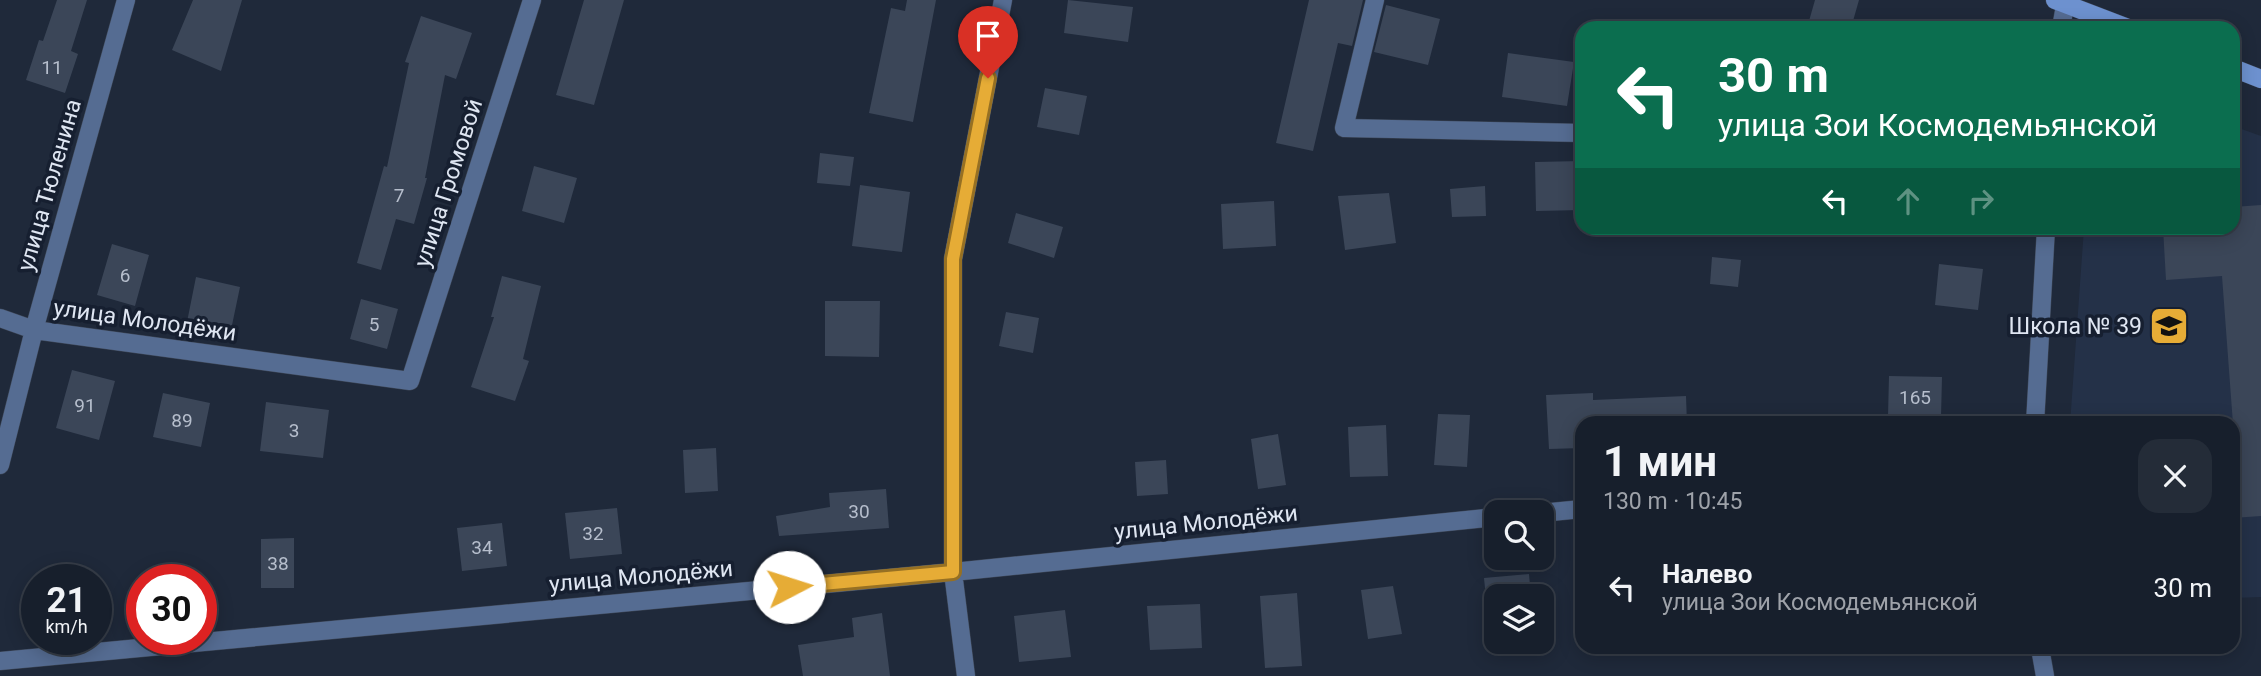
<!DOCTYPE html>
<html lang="ru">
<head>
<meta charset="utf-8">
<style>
  body { margin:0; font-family:Roboto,sans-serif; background:#242c38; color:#f1f3f6; height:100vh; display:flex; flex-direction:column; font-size:26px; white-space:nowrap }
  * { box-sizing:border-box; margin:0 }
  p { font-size:23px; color:#9ea2a9 }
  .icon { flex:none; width:38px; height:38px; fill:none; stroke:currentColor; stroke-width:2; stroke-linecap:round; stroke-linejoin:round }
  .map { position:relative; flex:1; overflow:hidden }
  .side { position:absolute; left:1575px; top:416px; width:665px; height:238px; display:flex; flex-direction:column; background:#171f2c; border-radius:21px; box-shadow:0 4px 18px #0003,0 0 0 2px #363d48 }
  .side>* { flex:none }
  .guide { position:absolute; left:1575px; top:21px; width:665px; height:214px; border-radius:21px; box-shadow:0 4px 18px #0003,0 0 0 2px #363d48; background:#0b6e4f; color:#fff; overflow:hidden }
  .tools { position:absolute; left:1484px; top:500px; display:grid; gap:14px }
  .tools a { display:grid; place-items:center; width:70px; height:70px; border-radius:14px; background:#171f2c; box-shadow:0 4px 18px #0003,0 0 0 2px #363d48; font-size:35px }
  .speed { position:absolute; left:21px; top:564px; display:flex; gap:14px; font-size:35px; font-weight:700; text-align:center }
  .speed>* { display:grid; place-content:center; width:91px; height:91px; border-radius:50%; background:#171f2c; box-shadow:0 4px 18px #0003,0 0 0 2px #363d48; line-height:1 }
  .speed small { font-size:18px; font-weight:400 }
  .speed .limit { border:10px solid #d22; background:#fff; color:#111 }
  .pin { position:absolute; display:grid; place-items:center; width:60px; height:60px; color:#fff; margin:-72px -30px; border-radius:50% 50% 50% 0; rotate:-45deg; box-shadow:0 0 7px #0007 }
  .pin .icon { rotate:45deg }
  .me { position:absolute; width:77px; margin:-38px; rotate:85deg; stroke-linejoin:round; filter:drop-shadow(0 0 5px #0008) }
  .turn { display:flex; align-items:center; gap:24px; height:147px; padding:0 28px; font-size:32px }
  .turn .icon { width:91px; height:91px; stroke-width:2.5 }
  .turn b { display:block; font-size:49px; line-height:60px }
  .lanes { display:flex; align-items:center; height:66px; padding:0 28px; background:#0003; justify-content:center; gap:35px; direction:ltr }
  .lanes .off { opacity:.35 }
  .round { display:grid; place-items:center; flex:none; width:74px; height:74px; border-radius:21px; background:#242c38 }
  .summary { display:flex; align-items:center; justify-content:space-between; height:119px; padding:0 28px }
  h1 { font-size:42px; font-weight:700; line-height:52px }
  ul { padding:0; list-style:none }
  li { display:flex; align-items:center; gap:21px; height:105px; padding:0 28px }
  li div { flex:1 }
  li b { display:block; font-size:26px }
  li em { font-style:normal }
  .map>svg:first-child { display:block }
</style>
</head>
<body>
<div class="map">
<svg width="2261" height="676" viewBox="0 0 2261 676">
  <rect width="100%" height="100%" fill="#1f293a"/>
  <path fill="#243148" d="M2233,126L2261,136V597L2233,598V424H2070L2084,228H2233Z"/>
  <path fill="#3b4658" d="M57,0H87L71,51L78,54L65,93L26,80L39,40L43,41Z
    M193,0H242L221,71L172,50Z
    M584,0H624L594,105L556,95Z
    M907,0H936L913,122L869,113L891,8L905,11Z
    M1068,0L1133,7L1128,42L1064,33Z
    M1309,0H1363L1352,46L1338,43L1313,151L1276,143Z
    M1815,0H1859L1851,28H1807Z
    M1386,5L1440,19L1428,65L1374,52Z
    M421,16L472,33L456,79L445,75L425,178H427L414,224L396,219L381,270L357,263L384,166L387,167L409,63L405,62Z
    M1508,53L1574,62L1567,106L1502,97Z
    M1045,88L1087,96L1079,135L1037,127Z
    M820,153L854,157L850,186L817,183Z
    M1582,161V210L1536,211L1535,162Z
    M534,166L577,178L564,223L522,211Z
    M860,185L910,192L902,252L852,246Z
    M1485,186L1486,216L1452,217L1450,189Z
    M1389,193L1396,243L1345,250L1338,196Z
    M1274,201L1276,246L1223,249L1221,204Z
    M2261,205V516L2233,518V424L2222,276L2166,280L2163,228H2233V207Z
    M1016,213L1063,227L1054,258L1008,243Z
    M112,244L149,255L135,306L97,295Z
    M1712,257L1741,260L1738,287L1710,284Z
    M1939,264L1983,269L1978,310L1935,305Z
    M502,276L541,286L523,359L529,361L515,401L471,387L494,317H491Z
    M196,277L240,287L231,330L187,322Z
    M361,299L398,309L387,349L350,339Z
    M825,301H880L879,357L825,356Z
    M1006,312L1039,318L1033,353L999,346Z
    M72,370L115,381L99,440L56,428Z
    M1889,376L1942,377L1941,417L1888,416Z
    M163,393L210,403L201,447L153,437Z
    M1593,393V400L1686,396L1687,424H1582V448L1549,449L1546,395Z
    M266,402L329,410L323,458L260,451Z
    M1438,414L1470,415L1467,467L1434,465Z
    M1386,425L1388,476L1350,477L1348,427Z
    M1278,434L1286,485L1258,489L1251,439Z
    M716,448L718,491L685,493L683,450Z
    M1166,460L1168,494L1137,496L1135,462Z
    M886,489L889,528L779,536L776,516L830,507L829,493Z
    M617,508L622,554L570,559L565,513Z
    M502,523L507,566L462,571L457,528Z
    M294,538V588H261V539Z
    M1529,574L1531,597H1496V642H1535V646L1491,650L1484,578Z
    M1393,586L1402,634L1368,639L1361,590Z
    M1297,593L1302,666L1265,668L1260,596Z
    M1200,604L1202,648L1150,650L1147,606Z
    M1065,610L1071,657L1019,662L1014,616Z
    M882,613L890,676H803L798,645L854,637L852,618Z"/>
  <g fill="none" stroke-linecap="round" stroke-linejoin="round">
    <g stroke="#3e4757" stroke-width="19">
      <path id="service" d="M1375,0L1344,128L1582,133"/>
    </g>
    <g stroke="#3e4757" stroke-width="19">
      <path id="minor" d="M2061,28L2066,0
        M0,318L34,330L410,381L532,0
        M2035,424L2046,228
        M0,465L34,330L126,0
        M1541,513L1582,509
        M2040,648L2045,676
        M0,661L953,572L1496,517
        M966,676L953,572V259L1003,0"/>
    </g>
    <g stroke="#3e4757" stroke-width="19">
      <path id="secondary" d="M2055,0L2128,28
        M2233,68L2261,79"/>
    </g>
    <use href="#service" stroke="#556c92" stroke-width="18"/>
    <use href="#minor" stroke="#556c92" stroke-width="18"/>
    <use href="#secondary" stroke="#6d91cf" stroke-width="18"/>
  </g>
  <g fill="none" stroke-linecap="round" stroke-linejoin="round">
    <g stroke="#967023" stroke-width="18">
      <path id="route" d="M789,587L953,572V259L988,78"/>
    </g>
    <use href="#route" stroke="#e6ac36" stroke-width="12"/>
  </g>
  <defs>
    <g id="school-square" transform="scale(2.0125)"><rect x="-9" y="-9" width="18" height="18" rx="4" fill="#e6ac36" stroke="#161f30"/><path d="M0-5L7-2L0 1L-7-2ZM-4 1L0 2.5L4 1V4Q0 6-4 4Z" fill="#111"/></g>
  </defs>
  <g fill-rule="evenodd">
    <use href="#school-square" x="2169" y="326"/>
  </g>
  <g text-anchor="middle" stroke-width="7" stroke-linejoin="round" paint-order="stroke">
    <g font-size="19" fill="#b6becc">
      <text x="52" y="74">11</text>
      <text x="399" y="202">7</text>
      <text x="125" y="282">6</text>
      <text x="374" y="331">5</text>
      <text x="1915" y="404">165</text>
      <text x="85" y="412">91</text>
      <text x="182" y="427">89</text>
      <text x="294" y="437">3</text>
      <text x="859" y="518">30</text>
      <text x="593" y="540">32</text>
      <text x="482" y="554">34</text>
      <text x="278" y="570">38</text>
    </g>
    <g font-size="23" fill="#dfe6f2" stroke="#161f30">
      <text transform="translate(448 183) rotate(-72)" y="8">улица Громовой</text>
      <text transform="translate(49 185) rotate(-74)" y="8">улица Тюленина</text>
      <text transform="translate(145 320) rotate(8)" y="8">улица Молодёжи</text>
      <text transform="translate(1206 522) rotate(-6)" y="8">улица Молодёжи</text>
      <text transform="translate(641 576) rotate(-5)" y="8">улица Молодёжи</text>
    </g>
    <g font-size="23" fill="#dfe6f2" stroke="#161f30" text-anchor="end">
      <text x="2142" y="334">Школа № 39</text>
    </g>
  </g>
</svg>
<div class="tools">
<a><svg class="icon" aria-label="search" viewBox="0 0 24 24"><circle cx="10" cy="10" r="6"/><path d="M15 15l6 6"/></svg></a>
<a><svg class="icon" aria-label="layers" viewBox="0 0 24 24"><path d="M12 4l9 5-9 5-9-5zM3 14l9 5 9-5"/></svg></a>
</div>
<div class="speed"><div>21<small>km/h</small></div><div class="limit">30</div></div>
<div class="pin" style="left:988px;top:78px;background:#d93025"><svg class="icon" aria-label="arrive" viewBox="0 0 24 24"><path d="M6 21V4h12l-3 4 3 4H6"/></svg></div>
<svg class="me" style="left:789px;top:587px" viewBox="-20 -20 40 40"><circle r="19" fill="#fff"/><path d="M0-13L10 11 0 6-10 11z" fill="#e6ac36"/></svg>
<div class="guide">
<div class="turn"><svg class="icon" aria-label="left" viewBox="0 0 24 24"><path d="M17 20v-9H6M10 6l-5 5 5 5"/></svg><div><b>30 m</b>улица Зои Космодемьянской</div></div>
<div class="lanes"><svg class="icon" aria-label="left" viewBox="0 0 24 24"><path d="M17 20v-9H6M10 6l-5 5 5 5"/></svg><svg class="icon off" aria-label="ahead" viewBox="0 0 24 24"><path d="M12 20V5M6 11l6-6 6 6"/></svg><svg class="icon off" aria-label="right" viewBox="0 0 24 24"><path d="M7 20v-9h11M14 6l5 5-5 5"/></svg></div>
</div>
<section class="side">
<div class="summary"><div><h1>1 мин</h1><p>130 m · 10:45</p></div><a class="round"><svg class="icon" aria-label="close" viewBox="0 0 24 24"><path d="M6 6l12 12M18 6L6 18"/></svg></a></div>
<ul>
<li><svg class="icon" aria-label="left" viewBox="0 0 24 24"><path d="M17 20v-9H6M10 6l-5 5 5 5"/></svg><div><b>Налево</b><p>улица Зои Космодемьянской</p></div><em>30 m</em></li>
</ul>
</section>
</div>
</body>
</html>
